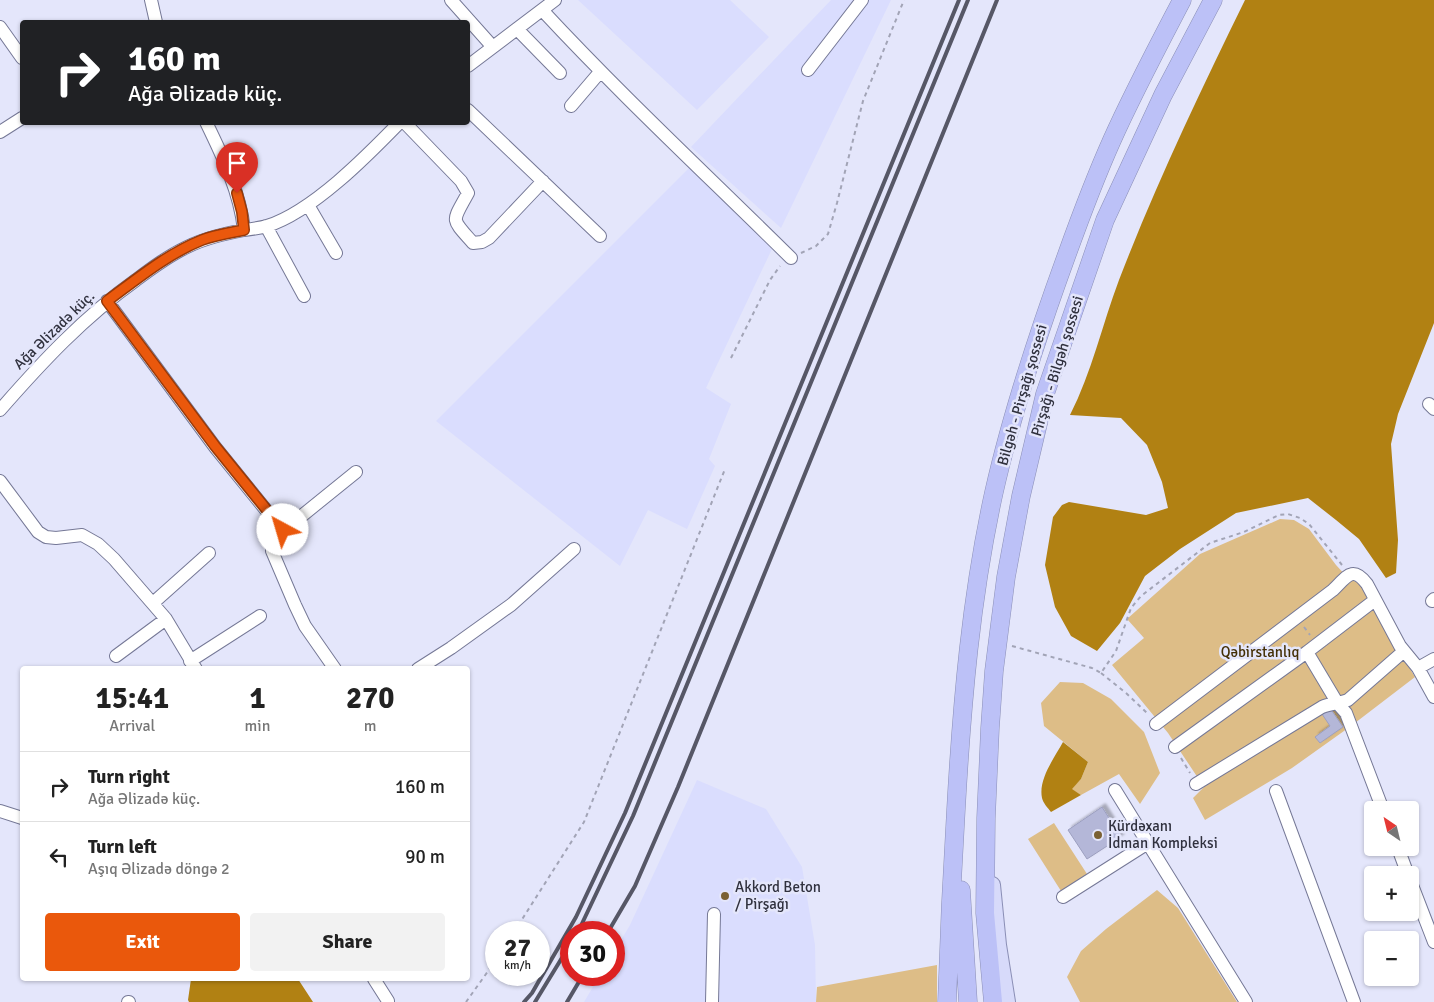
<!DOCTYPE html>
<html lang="en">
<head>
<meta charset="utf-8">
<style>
  body { margin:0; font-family:Signika,sans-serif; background:#f2f2f2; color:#222; height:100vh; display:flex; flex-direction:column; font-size:19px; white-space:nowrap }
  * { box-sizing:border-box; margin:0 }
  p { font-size:16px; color:#767676 }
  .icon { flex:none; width:28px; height:28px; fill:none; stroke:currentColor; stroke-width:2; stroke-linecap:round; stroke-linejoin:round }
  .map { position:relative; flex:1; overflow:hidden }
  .panel { position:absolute; left:20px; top:666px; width:450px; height:315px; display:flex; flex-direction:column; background:#fff; border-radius:5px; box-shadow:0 1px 4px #0004 }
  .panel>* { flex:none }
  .hud { position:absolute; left:20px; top:20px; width:450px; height:105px; border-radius:5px; box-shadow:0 1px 4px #0004; background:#202124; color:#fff; overflow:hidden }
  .needle { width:32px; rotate:325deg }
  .tools { position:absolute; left:1364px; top:801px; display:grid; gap:10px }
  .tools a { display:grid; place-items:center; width:55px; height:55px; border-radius:5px; background:#fff; box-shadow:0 1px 4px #0004; font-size:25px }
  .speed { position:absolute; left:485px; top:921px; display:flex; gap:10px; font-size:25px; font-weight:700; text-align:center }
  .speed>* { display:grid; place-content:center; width:65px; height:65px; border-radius:50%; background:#fff; box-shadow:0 1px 4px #0004; line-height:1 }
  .speed small { font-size:12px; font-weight:400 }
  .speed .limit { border:8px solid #d22; background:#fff; color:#111 }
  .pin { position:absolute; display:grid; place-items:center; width:42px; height:42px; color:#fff; margin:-51px -21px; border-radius:50% 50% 50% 0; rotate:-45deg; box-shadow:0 0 5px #0007 }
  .pin .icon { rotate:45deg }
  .me { position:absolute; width:55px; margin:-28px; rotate:321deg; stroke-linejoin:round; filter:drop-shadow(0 0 4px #0008) }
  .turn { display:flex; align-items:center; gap:18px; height:105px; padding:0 25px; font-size:22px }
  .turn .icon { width:65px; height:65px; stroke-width:2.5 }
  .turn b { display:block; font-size:35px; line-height:42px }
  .eta { display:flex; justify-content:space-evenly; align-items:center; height:85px; text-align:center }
  .eta b { font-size:30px; font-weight:800; line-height:35px }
  .action { display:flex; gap:10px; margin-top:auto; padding:10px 25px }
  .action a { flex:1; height:58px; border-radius:5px; background:#ea580c; color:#fff; font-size:20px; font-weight:800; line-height:58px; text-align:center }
  .action a+a { background:#f2f2f2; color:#222 }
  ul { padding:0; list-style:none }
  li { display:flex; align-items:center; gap:15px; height:70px; padding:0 25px; border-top:1px solid #e0e0e0 }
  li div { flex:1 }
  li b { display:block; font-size:19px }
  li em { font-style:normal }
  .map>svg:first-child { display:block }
</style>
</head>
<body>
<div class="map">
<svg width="1434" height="1002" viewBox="0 0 1434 1002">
  <defs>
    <filter id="shadow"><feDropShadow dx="3.5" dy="-3.5" stdDeviation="1" flood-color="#0004"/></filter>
  </defs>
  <rect width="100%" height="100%" fill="#e4e6fb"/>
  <path fill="#daddfe" d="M578,0H730L769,37L697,110Z
    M831,0H891L781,228L691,147Z
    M689,168L772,249L706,388L731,404L709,459L715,466L687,529L648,510L620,566L436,421Z
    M697,780L766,809L802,867L815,945L816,1002H584L600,975H614V952L630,925Z"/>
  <path fill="#ddbd87" d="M1280,519L1294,520L1309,529L1336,565L1349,579L1364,585L1386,629L1415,677L1351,726L1292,768L1205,820L1193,798L1204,787L1168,733L1112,665L1144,638L1127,619L1200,554Z
    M1060,682L1083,683L1111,699L1144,732L1160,773L1140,804L1119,774L1081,795L1071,789L1081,779L1088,762L1044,726L1041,703Z
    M1054,823L1087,874L1061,891L1028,839Z
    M1157,890L1178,908L1237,1002H1080L1067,977L1081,951L1106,929Z
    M937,965V1002H816L817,987Z"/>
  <path fill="#b18113" d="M1245,0H1434V323L1398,414L1391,444L1398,540L1396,573L1386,578L1359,539L1336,520L1308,498L1236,513L1180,549L1145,576L1120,623L1097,651L1071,636L1055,607L1045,565L1053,517L1062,505L1069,502L1146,515L1168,508L1162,482L1147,445L1121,418L1070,415C1092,372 1102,325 1119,280C1156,184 1200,92 1245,0Z
    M1063,742L1088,762L1081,779L1072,789L1081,795L1051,812C1048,808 1043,803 1042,798C1038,779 1055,757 1063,742Z
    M191,979H298L313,1002H189L188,1000Z"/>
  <path fill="#b4b7d8" stroke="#9c9fbf" filter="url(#shadow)" d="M1330,708L1343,727L1320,743L1315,737L1330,726L1322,714Z
    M1102,807L1121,837L1087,859L1068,830Z"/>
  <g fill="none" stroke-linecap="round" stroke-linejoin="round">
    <g stroke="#757896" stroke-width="14">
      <path id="minor" d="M151,0L156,22
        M451,0L492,46
        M543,11C622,96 708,176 791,258
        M0,27L22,58
        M517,29L560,73
        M468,66L555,0
        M808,70L862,0
        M571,106L600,72
        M468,110L600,236
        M206,122C223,157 240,192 244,230
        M404,122L461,181L468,193C452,223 450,217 473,243L482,242L489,238L543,181
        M0,132L22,118
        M308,205L336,253
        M266,226L304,296
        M107,301L215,447L283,531L273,541L272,551L295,605L305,626L335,669
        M1429,404L1434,409
        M0,410C42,362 84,317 136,280C152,268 168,256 187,247C205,238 224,234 244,230C252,229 260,228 267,226C312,212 367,156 400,122
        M0,481L38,532L46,537L56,538L82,535L98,544L114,559L166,619L196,669
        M283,531L356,472
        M1432,601L1434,599
        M153,603L209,553
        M1307,652L1338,704L1346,713L1383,810
        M116,656L166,619
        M190,661L260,616
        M1418,668L1434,659
        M418,669L451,648L511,605L574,549
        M1156,724L1333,590C1346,578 1352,564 1367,584L1400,646L1418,668L1434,697
        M1175,747L1307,652L1375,600
        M1196,784L1322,707C1331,703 1339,704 1348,700L1404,651
        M1115,790L1246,1002
        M1276,791L1354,1002
        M0,811L22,818
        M1398,848L1408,875
        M1410,880L1434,942
        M1063,897L1148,843
        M374,979L388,1001
        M128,1002H129
        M712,1002L714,914"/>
    </g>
    <g stroke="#8b8fb6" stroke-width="18">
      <path id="major" d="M992,885L998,945L1007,1002"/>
    </g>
    <g stroke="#8b8fb6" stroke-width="19">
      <path id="highway" d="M961,890L968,1002
        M947,1002C949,937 952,873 956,809C962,702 971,596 994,492C1012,412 1038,334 1066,257C1080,218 1095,178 1112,140C1133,93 1158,46 1182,0
        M993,1002L985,913L986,818L990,728L994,671L1006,577L1021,496L1045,394L1105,220L1163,95L1213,0"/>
    </g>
    <path stroke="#a2a4b6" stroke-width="2" stroke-dasharray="4 4" stroke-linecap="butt" d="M801,253L816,246L828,234L837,203L863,101L904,0
      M731,358L770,280L780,266
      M1304,627L1310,635
      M1012,646L1092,668L1101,673L1116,651L1131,608L1141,596L1210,543L1244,532L1279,515L1288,514L1300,518L1309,524L1342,565
      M1101,673L1126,693L1148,714
      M1181,758L1190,773
      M514,932L584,822L725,469
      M466,1002L496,960"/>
    <use href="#minor" stroke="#fff" stroke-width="12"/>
    <use href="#major" stroke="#d7dafa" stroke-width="16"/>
    <use href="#highway" stroke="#bcc1f7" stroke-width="18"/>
    <path stroke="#565766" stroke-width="4" d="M578,932L633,816L968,0
      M608,932L635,886L678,787L997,0
      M524,1002L532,993L576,917L625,813L959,0
      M535,1002L571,943
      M567,1002L583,975"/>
  </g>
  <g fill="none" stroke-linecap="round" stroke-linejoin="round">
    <g stroke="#983908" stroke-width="12">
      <path id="route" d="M237,193L242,212L244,230C229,233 215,235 202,240C167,254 137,279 107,301L215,446L283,530"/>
    </g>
    <use href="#route" stroke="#ea580c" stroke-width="9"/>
  </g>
  <g fill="#7b6133" stroke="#e4e6fb" stroke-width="2">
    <circle cx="1098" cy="835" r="5"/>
    <circle cx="725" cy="896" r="5"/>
  </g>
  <g text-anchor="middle" stroke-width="5" stroke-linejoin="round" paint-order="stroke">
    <g font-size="15" fill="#30313e" stroke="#e4e6fb">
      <text transform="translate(54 330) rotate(-44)" y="5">Ağa Əlizadə küç.</text>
      <text transform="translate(1057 366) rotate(-73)" y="5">Pirşağı - Bilgəh şossesi</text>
      <text transform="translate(1022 395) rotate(-74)" y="5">Bilgəh - Pirşağı şossesi</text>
    </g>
    <g font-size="15" fill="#432f05" stroke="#e4e6fb">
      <text x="1260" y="657">Qəbirstanlıq</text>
    </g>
    <g font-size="15" fill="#30313e" stroke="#e4e6fb" text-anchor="start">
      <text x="1108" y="831">Kürdəxanı<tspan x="1108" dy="17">İdman Kompleksi</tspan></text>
      <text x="735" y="892">Akkord Beton<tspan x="735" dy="17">/ Pirşağı</tspan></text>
    </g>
  </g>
</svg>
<div class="tools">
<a><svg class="needle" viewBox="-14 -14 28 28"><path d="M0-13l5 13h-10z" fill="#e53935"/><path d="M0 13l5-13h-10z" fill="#767676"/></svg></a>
<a>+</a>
<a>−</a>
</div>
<div class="speed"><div>27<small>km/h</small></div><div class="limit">30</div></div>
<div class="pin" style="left:237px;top:193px;background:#d93025"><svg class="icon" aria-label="arrive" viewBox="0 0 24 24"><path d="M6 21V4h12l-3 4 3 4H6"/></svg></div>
<svg class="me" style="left:283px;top:530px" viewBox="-20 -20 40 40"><circle r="19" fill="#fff"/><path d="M0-13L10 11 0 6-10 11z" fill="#ea580c"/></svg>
<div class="hud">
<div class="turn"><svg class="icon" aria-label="right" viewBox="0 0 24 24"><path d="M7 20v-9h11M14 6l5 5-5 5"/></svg><div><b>160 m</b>Ağa Əlizadə küç.</div></div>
</div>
<section class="panel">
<div class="eta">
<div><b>15:41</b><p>Arrival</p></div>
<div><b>1</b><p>min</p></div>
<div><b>270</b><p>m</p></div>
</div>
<ul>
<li><svg class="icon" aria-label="right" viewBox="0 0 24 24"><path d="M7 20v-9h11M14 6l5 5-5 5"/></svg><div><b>Turn right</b><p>Ağa Əlizadə küç.</p></div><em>160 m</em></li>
<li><svg class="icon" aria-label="left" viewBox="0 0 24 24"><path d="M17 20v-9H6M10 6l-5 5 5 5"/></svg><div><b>Turn left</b><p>Aşıq Əlizadə döngə 2</p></div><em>90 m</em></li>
</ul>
<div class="action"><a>Exit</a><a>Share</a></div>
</section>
</div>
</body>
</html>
